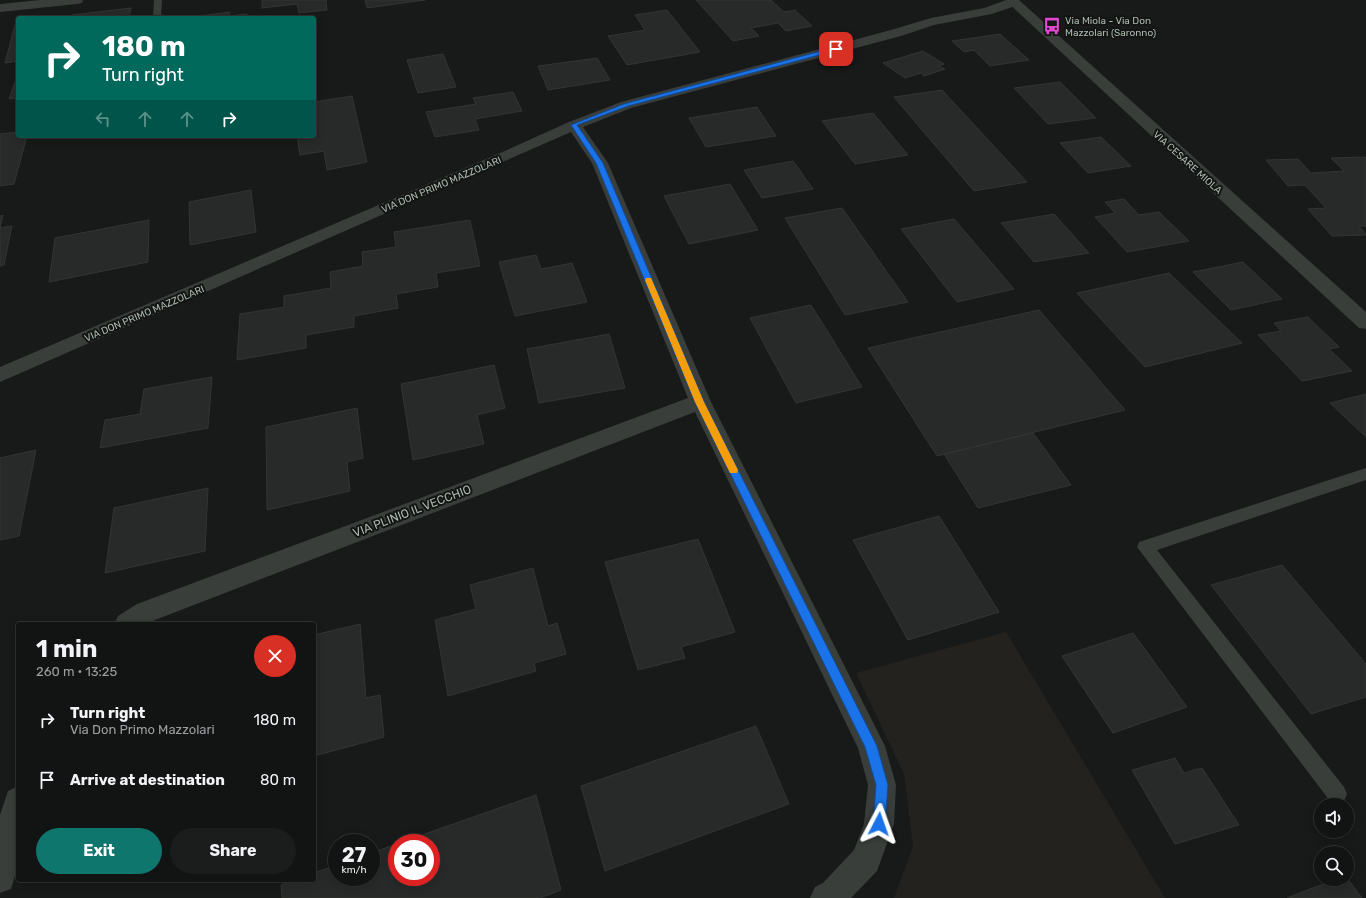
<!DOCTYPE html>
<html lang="en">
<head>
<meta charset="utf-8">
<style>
  body { margin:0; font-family:Rubik,sans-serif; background:#1b1c1c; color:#f1f3f6; height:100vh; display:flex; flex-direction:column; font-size:15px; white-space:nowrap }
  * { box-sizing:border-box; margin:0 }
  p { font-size:13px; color:#9c9ea0 }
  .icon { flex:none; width:22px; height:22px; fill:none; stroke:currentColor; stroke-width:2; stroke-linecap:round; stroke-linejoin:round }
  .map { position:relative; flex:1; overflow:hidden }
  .details { position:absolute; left:16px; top:622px; width:300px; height:260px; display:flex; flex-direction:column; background:#121313; border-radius:4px; box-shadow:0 2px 10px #0003,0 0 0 1px #313233 }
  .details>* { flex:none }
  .hud { position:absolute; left:16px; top:16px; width:300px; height:122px; border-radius:4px; box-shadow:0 2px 10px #0003,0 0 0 1px #313233; background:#00695c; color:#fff; overflow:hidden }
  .fabs { position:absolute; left:1314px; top:798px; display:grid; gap:8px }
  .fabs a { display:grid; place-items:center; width:40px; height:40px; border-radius:50%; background:#121313; box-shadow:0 2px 10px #0003,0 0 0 1px #313233; font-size:20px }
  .speed { position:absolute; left:328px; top:834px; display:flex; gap:8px; font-size:20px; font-weight:700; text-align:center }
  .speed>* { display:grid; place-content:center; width:52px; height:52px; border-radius:50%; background:#121313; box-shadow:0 2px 10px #0003,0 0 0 1px #313233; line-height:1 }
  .speed small { font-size:10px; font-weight:400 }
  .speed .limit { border:6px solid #d22; background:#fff; color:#111 }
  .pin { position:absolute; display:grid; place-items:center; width:34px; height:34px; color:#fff; margin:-17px; border-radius:8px; box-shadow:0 2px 6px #0006 }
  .me { position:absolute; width:44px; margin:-22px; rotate:4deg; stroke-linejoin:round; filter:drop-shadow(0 0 3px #0008) }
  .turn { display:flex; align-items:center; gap:14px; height:84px; padding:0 20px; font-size:18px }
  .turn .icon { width:52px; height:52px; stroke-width:2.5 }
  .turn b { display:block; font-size:28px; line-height:34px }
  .lanes { display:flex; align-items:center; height:38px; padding:0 20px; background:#0003; justify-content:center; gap:20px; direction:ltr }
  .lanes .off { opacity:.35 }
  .round { display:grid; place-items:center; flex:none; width:42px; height:42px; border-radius:21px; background:#1b1c1c }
  .headline { display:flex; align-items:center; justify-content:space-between; height:68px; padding:0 20px }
  h1 { font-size:24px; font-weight:700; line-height:30px }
  .primary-button { display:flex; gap:8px; margin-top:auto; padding:8px 20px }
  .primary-button a { flex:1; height:46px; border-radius:24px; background:#0f766e; color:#fff; font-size:16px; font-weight:700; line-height:46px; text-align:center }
  .primary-button a+a { background:#1b1c1c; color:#f1f3f6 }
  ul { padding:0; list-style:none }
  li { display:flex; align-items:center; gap:12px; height:60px; padding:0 20px }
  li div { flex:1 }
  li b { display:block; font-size:15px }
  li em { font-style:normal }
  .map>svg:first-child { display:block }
</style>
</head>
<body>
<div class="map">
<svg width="1366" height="898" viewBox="0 0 1366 898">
  <rect width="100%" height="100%" fill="#181919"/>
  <path fill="#24221e" d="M1006,632L1165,898H894L913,846L904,774L856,673Z"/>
  <path fill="#282a29" stroke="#323533" d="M262,0H326L327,10L299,13L297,4L262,8Z
    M365,0H425L367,8Z
    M696,0H771L784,12L795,10L812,26L786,31L778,23L751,28L759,36L733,41Z
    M131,8L129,18H71L72,15Z
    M667,10L700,52L627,65L608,36L645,30L635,15Z
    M230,12L229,16L247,14V18H199V16Z
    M18,20V61L5,63L16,21Z
    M1000,34L1029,60L990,66L974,50L964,52L952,41Z
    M923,51L944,64L939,66L945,69L924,76L921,73L905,78L883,63Z
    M443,54L456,87L418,93L407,60Z
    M597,58L610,80L548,90L538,66Z
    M15,82H18V98L9,99Z
    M1060,82L1096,118L1048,124L1014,88Z
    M942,90L1027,182L974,191L894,97Z
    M513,92L522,111L475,119L479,130L435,137L426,112L476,104L473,98Z
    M352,96L367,162L327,170L324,151L300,155L297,136H314V102Z
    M757,107L776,136L706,147L689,118Z
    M873,113L908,155L855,164L822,121Z
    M18,132V136H27L14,184L0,186V134Z
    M1101,137L1131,166L1088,173L1060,143Z
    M1365,157L1366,158V226H1359L1366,235L1332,236L1308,209L1326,208L1305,185L1288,186L1266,160L1298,159L1311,173L1344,171L1331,158Z
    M793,161L813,189L762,198L744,170Z
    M730,184L758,230L689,244L664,196Z
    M251,190L256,232L190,245L189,202Z
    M1124,199L1139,215L1159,212L1189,241L1127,252L1095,217L1115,213L1105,202Z
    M842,208L908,302L845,315L785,218Z
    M1054,214L1089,253L1034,262L1001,223Z
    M3,215L0,228L12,226L4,265L0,266V216Z
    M954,219L1014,289L957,302L901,229Z
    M149,220L148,262L49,282L55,238Z
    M470,220L480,266L436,273L438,287L396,294L398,308L354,316V327L306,335V348L237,360L240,314L284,307V296L331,288L330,272L363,266L362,252L396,247L394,232Z
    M536,255L541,269L572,263L587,302L515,316L499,262Z
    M1243,262L1282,299L1231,310L1193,272Z
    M1169,273L1242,343L1145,367L1077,293Z
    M811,305L862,387L796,403L750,318Z
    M1039,310L1125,410L937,456L868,348Z
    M1308,317L1339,347L1329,349L1352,371L1302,381L1258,335L1281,331L1274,323Z
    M609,334L625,388L539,403L527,349Z
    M494,365L505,408L477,415L484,444L413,460L401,384Z
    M212,377L208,428L100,448L105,420L140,414L144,389Z
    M1366,394V437L1330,403Z
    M357,408L363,458L347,462L350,491L267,510L266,427Z
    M1033,433L1071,485L978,508L944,454Z
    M36,450L19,536L0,540V458Z
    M208,488L205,551L105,573L114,508Z
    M939,516L999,612L908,640L853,540Z
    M698,539L735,632L681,647L685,658L638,670L605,562Z
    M1282,565L1366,664V697L1311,714L1211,585Z
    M533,568L548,626L557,623L566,654L534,663L536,671L448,696L435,620L476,609L470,585Z
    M360,624L366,698L380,695L384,737L314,756V635Z
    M1133,633L1187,707L1113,733L1062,656Z
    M756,726L789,804L605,871L581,786Z
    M1175,758L1184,773L1202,768L1239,825L1175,844L1132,770Z
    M536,795L561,890L540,898H282L281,885L294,880H314V873L337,865V877H371V853L397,844V877H431V843H399Z
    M1347,878L1362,898H1287L1336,879Z"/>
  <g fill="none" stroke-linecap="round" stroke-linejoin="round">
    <path fill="#393e3b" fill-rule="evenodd" d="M154,0H162L161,18H153Z
      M1366,468V480L1157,550L1344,787L1347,794L1344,801L1337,804L1330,801L1137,547L1139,542Z"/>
    <path fill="#393e3b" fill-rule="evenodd" d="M40,0H83L82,3L77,4L0,12V4Z
      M1006,0H1018L1019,2L1018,5L992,14L934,25L901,36L631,108L583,127L608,163L711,402L885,746L896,785L894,824L877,871L851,898H810L815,887L823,883L854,850L864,824L868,785L858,748L695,412L155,620L148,624H114L118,616L137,604L688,398L592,163L571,132L0,382V367L507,150L569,122L621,102L891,30L931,18L984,8Z
      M18,786V866L11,889L0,893V815L8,791Z"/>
    <path fill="#393e3b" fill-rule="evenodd" d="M1005,0H1019L1366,312V329L1359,328Z"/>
  </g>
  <path fill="#1a73e8" stroke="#114b97" d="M836,47L839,49L838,50L628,106L577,125L603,163L704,402L877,746L888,785L885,824L883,829L879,831L875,829L873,824L876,785L865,747L695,402L596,163L571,125L624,104Z"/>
  <path fill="#f59e0b" d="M646,278H651L652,280L704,402L738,470L737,473H730L695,402L645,280Z"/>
  <defs>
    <g id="bus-bare" transform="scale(1.38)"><path d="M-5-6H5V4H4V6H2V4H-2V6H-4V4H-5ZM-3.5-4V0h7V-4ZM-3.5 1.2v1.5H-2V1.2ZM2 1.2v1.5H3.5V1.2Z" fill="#e049cf" stroke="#131414" stroke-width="2.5" paint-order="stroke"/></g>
  </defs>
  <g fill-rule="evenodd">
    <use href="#bus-bare" x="1052" y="26"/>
  </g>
  <g text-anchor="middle" stroke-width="4" stroke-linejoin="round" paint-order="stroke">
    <g font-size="10" fill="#abb8ad" stroke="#131414" text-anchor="start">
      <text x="1065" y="24">Via Miola - Via Don<tspan x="1065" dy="12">Mazzolari (Saronno)</tspan></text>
    </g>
    <g font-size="10" fill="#abb8ad" stroke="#131414">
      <text transform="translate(1188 162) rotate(42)" y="4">VIA CESARE MIOLA</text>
      <text transform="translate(441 184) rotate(-23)" y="4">VIA DON PRIMO MAZZOLARI</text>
      <text transform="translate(144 313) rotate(-23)" y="4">VIA DON PRIMO MAZZOLARI</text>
    </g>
    <g font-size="12" fill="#abb8ad" stroke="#131414">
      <text transform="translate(412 511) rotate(-21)" y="4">VIA PLINIO IL VECCHIO</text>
    </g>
  </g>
</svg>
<div class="fabs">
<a><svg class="icon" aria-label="sound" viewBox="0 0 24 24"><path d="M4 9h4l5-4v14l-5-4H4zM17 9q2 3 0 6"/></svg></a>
<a><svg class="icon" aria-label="search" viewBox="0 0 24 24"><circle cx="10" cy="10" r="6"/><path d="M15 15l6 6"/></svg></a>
</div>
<div class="speed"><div>27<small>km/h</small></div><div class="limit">30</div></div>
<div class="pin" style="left:836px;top:49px;background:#d93025"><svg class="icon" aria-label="arrive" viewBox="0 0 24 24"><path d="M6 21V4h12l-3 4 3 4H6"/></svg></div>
<svg class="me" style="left:879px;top:824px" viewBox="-20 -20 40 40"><path d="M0-17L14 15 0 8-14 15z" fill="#1a73e8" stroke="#fff" stroke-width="4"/></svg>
<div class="hud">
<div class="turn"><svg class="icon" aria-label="right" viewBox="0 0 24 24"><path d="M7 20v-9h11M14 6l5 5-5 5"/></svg><div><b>180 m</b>Turn right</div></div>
<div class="lanes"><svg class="icon off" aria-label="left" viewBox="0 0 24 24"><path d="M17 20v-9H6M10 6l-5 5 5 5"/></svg><svg class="icon off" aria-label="ahead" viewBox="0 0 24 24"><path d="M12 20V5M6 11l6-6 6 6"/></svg><svg class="icon off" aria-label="ahead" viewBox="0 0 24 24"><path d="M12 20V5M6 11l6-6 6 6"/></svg><svg class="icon" aria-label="right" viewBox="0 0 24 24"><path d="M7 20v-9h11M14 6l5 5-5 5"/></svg></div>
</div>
<section class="details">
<div class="headline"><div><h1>1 min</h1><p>260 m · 13:25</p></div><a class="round" style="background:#d93025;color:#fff"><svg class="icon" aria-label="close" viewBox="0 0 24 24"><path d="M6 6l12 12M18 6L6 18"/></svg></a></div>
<ul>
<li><svg class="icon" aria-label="right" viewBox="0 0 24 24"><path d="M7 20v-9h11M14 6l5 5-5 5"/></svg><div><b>Turn right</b><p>Via Don Primo Mazzolari</p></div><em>180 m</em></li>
<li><svg class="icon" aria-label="arrive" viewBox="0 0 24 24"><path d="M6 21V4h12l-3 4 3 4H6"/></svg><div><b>Arrive at destination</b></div><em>80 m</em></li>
</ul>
<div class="primary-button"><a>Exit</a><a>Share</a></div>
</section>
</div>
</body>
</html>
